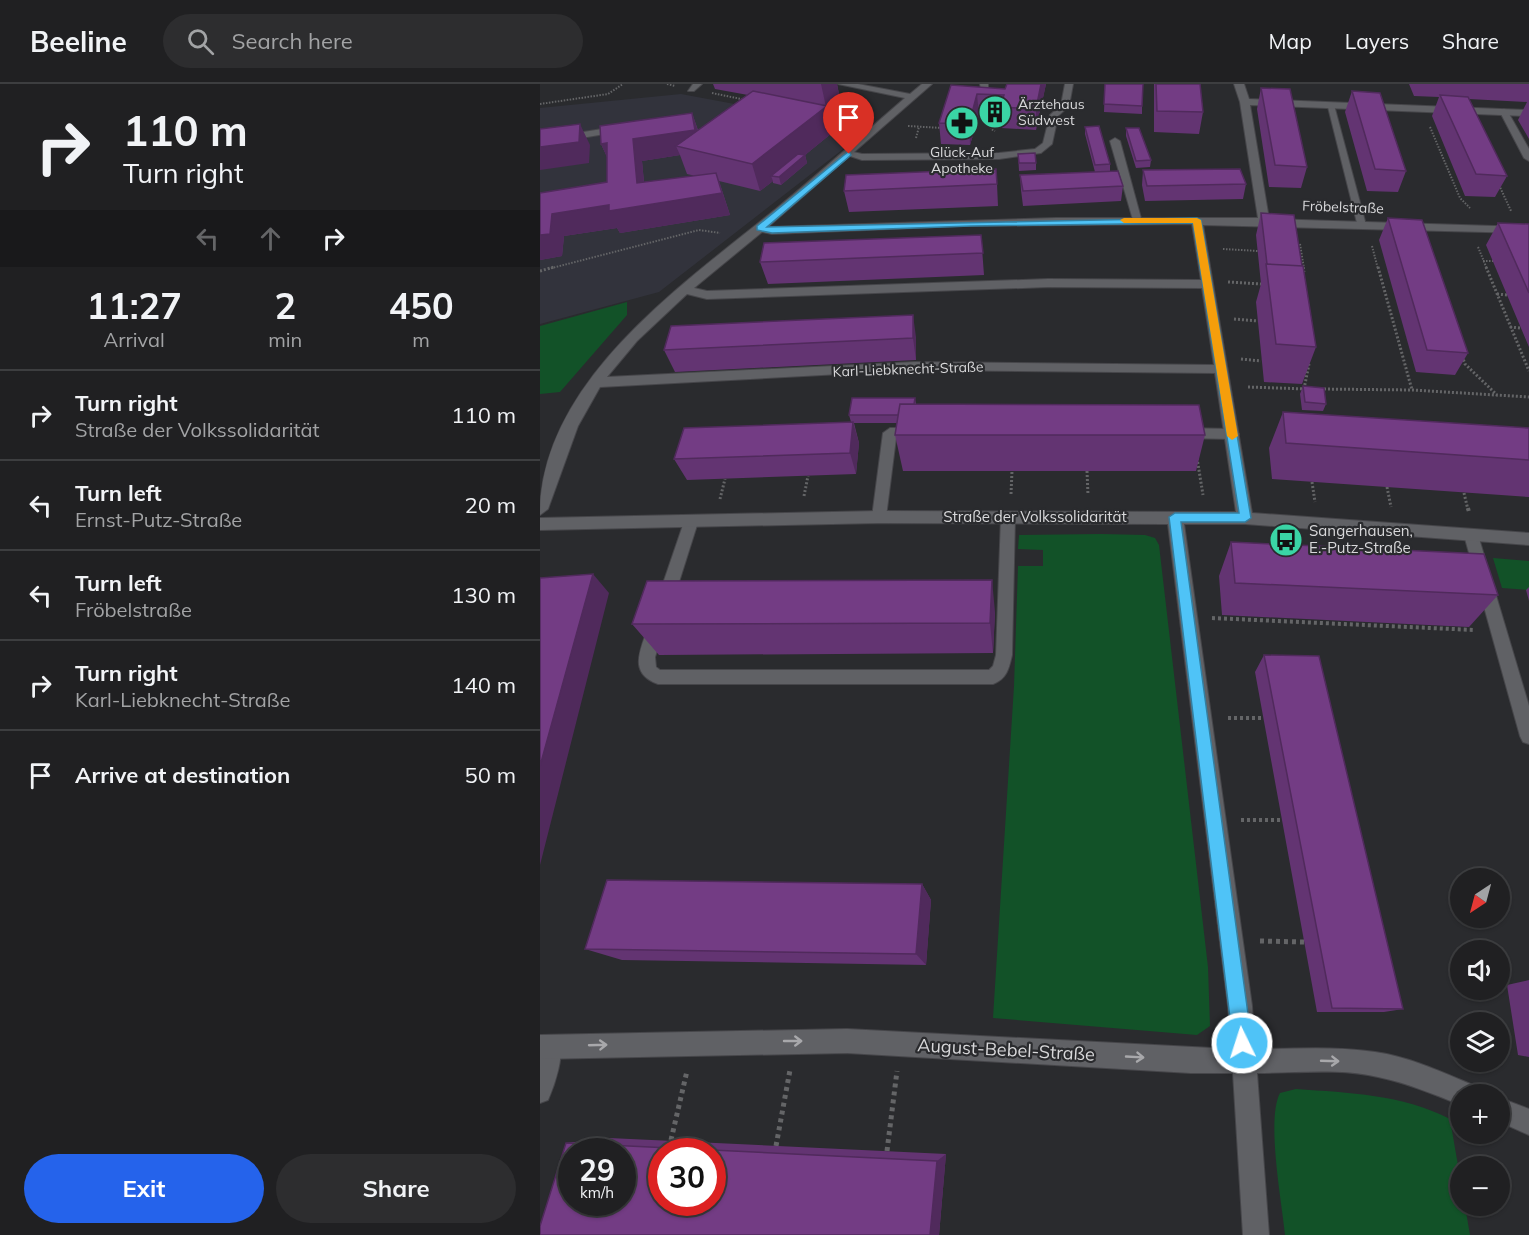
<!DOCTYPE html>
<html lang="en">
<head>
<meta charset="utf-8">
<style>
  body { margin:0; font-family:Mulish,sans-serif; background:#2d2d2f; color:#f1f3f6; height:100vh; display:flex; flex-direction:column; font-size:22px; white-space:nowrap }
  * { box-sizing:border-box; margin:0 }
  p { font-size:20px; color:#a2a3a5 }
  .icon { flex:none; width:33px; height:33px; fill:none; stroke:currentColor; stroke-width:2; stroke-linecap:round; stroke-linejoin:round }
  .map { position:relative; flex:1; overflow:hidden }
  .details { display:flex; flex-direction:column; background:#202022; width:540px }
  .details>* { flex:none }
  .banner { background:#202022; color:#f1f3f6; overflow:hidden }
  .needle { width:39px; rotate:216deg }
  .buttons { position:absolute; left:910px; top:784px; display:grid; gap:12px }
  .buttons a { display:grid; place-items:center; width:60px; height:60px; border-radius:50%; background:#202022; box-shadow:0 2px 4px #0004,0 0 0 2px #3d3e40; font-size:30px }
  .speed { position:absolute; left:18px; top:1054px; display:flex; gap:12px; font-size:30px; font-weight:700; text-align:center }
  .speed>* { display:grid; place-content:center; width:78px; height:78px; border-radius:50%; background:#202022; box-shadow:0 2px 4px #0004,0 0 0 2px #3d3e40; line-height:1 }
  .speed small { font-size:15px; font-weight:400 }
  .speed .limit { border:9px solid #d22; background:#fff; color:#111 }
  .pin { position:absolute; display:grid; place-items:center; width:51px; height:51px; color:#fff; margin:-62px -26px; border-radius:50% 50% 50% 0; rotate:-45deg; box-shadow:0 0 6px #0007 }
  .pin .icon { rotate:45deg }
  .me { position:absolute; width:66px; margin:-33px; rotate:356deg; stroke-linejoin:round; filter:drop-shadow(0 0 4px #0008) }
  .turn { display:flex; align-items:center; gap:21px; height:126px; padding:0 24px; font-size:27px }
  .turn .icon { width:78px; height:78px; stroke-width:2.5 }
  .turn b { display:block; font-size:42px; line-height:51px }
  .lanes { display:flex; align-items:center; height:57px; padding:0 24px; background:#0003; justify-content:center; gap:30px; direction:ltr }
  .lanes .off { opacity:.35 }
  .eta { display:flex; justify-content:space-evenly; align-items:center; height:102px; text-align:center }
  .eta b { font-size:36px; font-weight:700; line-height:42px }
  .button { display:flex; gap:12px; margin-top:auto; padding:12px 24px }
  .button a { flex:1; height:69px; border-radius:36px; background:#2563eb; color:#fff; font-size:24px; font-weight:700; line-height:69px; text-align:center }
  .button a+a { background:#2d2d2f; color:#f1f3f6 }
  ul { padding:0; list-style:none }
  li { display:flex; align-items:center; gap:18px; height:90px; padding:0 24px; border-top:2px solid #3d3e40 }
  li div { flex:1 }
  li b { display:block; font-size:22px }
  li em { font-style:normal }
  header { display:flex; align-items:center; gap:36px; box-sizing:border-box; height:84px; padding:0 30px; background:#202022; border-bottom:2px solid #3d3e40 }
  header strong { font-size:28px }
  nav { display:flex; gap:33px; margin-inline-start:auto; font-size:21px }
  .search { width:420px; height:54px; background:#2d2d2f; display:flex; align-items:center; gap:15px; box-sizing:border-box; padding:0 21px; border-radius:33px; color:#a2a3a5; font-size:22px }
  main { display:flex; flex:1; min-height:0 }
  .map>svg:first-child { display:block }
</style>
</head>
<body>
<header>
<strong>Beeline</strong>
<div class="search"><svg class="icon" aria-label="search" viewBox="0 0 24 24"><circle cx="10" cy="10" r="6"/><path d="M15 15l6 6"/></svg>Search here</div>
<nav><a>Map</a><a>Layers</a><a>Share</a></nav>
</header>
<main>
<section class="details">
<div class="banner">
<div class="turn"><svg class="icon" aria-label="right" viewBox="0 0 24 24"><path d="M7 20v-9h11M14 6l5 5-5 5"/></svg><div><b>110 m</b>Turn right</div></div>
<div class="lanes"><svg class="icon off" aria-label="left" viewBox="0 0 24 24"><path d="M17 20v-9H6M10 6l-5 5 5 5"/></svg><svg class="icon off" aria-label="ahead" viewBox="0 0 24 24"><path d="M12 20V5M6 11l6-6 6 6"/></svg><svg class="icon" aria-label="right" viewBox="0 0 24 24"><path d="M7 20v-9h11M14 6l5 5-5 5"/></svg></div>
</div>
<div class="eta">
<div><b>11:27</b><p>Arrival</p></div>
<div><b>2</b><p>min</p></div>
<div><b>450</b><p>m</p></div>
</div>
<ul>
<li><svg class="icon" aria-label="right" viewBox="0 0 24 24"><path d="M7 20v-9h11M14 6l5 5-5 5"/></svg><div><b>Turn right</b><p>Straße der Volkssolidarität</p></div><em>110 m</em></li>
<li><svg class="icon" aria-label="left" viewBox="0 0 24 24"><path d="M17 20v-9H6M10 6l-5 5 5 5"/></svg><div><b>Turn left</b><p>Ernst-Putz-Straße</p></div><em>20 m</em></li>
<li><svg class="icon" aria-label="left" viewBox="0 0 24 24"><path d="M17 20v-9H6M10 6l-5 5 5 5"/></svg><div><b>Turn left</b><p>Fröbelstraße</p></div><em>130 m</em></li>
<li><svg class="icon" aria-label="right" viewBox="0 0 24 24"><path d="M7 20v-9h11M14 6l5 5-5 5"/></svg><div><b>Turn right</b><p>Karl-Liebknecht-Straße</p></div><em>140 m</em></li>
<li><svg class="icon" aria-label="arrive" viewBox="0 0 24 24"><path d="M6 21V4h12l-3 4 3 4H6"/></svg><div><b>Arrive at destination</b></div><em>50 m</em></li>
</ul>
<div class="button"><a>Exit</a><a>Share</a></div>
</section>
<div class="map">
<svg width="989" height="1151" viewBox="0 0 989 1151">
  <rect width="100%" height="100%" fill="#2a2b2e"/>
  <path fill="#32333c" d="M141,10L329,45L119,208L0,240V24Z"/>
  <path fill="#125228" d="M87,218V231L20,308L0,310V242Z
    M561,450L605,451L615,454L619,461L668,883L670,942L657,951L453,934L474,602L478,482H503V466L478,465L479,451Z
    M953,474L989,477V506L962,504Z
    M756,1005C810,1009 861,1010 910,1035L921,1099V1122H925L930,1151H745C742,1119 726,1035 740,1009Z"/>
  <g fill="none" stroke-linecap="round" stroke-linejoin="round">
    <g stroke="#46464a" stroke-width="2">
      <path id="lane" d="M153,0H162L154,7H148Z
        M440,0H448V3L441,5Z
        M525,0H533L529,22L518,32L512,60L501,69L459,75L322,76L304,70L309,67L322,70L459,69L495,65L503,59L510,31L521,21Z
        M787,19L794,21L826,141L817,139Z
        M964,25L968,28L989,65V77L984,74L960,28Z
        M62,45L65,46V50L0,61V55Z
        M575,54L580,57L602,138L593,136L570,57Z
        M350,344H376L383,349L376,354H356L346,433L339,438L332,433L343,349Z
        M642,344L692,345L699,350L692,355L642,354L635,349Z
        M468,428L475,433L472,571C469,584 467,595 453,600H118C87,589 101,565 109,541L111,536H123L125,541L115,573L116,583L120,586H449L453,582L456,571L461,433Z
        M151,432L158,438L133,517L125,523L117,517L144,438Z
        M931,445L938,451L989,622V660L983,658L980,652L924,451Z
        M11,951L19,954C25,970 15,1000 8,1016L0,1019V962L3,954Z"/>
    </g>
    <g stroke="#46464a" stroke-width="2">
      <path id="street" d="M298,0H318L370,10L382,0H392L228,143L516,134H718L700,18L694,0H704L709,15L989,26V32L710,21L729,135L989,143V149L663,141L712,429L989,449V461L705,440H644L712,922L715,965C754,965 796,962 835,968C870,973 902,988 935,1002L938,1011H921V1021C893,1010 867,999 838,993C799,984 756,989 717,989L729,1151H703L693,989H651L307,969L0,975V951L307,945L691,965L688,922L628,440L339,439L0,446V434L339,427L696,428L675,289L375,286L60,303L38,342L8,425L0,431C0,297 144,200 237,124C280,89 322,51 365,14ZM652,140L661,196L508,195L167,207L154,204L222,148L232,150L421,142ZM508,203L662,204L674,281L375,278L67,293L97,257L147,210L167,215Z
        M960,1014L989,1025V1051L960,1038Z"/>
    </g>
    <path stroke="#646567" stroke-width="2" stroke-dasharray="1.5 1.5" stroke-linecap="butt" d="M127,0L135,2
      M172,9L206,16
      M0,20L68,10L83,0
      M451,31V45L455,47
      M287,32L312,37
      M368,42L402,44
      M890,43L920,114L930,124
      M376,54L379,43
      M959,101L971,127
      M760,160L764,185
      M832,162L838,185
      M938,163L947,185
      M683,165L718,167
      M943,177H953
      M8,185L159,146L180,149"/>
    <path stroke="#646567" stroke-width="3" stroke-dasharray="2 2" stroke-linecap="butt" d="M763,183L764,188
      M838,183L872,306
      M946,183L989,287
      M0,187L14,183
      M688,198L721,200
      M957,210L967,211
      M694,235L718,237
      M970,243L980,244
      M922,272L925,280L957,311
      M701,275L721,277
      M708,303L767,305
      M764,305L769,280
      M780,305L872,306L989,313
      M657,374L663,411
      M547,387L548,411
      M772,398L775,418
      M847,403L851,423
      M924,409L928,426
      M471,410L472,387
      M264,412L268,392
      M180,415L185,395"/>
    <path stroke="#646567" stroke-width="4" stroke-dasharray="3 3" stroke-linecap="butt" d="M928,424L929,428
      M672,534L934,546
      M688,634H723
      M701,736H742"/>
    <path stroke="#646567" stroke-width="5" stroke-dasharray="4 4" stroke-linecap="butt" d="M720,857L764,858
      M131,1056L147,987
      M236,1062L250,986
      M347,1067L357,987"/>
    <use href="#lane" fill="#606165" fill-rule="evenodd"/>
    <use href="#street" fill="#606165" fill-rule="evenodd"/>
  </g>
  <path fill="#633472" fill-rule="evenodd" d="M173,0H297L300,15L287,26L292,49L265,71L267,79L241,101L233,99V97L220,107L179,97L190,131L80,149L77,144L24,152L22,172L0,176V109L67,98V73L61,60L152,29L158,46L208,11L175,5ZM140,71L147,90L156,92L104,98L102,77Z
    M506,0L496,46L461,44V32L439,31L430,61L401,60L399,39L411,1L465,5Z
    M565,0L602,22V30L564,28Z
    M614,0H660L663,28L659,50L614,48Z
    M869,0H989V55L978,36L987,18L929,15L967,92L955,113L925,112L892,32L899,13L874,12Z
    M721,4L767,83L761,104L729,103L717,25Z
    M812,7L866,87L858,108L827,107L805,28Z
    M545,43L570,80V87L583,102L581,117L483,122L481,106L480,91L555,88L545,50Z
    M586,44L611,76L610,83L596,84L586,52Z
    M478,70L496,79V86L479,87Z
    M603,86L706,100L703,115L605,117L602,101Z
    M457,100L458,122L309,128L304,107Z
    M721,129L762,182L776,263L762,300L724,298L716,218L721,200L716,151Z
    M848,134L928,269L915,291L876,288L839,156Z
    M958,139L989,140V263L946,161Z
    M441,151L444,191L228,200L220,178Z
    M376,253V276L135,288L124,266Z
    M763,302L786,320L783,327L762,326L760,310Z
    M375,314L376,320L665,351L656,387H363L355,351L357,339H314L319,359L316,390L147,396L134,375L311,338L309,331Z
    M743,328L989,344V413L732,395L729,364Z
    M691,458L958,511L929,543L682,531L679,492Z
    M989,503V517L986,506Z
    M455,528L453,569L119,571L92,540Z
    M724,571L863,925L844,928H777L715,588Z
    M382,800L391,816L386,881L82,876L45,865Z
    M989,896V973L978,971L967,901Z
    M69,1054L406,1070L399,1151L26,1059Z"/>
  <path fill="#502a5c" d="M281,0H297L300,15L287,26L292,49L238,93L231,92L233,97L220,107L212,80L286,23Z
    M501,0H506L496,46V25Z
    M437,10L439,31L430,61L429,40Z
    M152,29L159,50L136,62L140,71L102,77L106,121L176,89L190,131L80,149L77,144L24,152L22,172L0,176V151L12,130L97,99L93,55Z
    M40,40L50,61L49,79L0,86V63Z
    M67,59L71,82L61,60Z
    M265,71L267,79L241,101L239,93Z
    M373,231L376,253V276L373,254Z
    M313,338L319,359L316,390L310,369Z
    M53,490L69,509L0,781V682Z
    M452,496L455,528L453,569L450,539Z
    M382,800L391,816L386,881L376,870Z
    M406,1070L399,1151H390L397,1077Z"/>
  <path fill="#733c84" stroke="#502a5c" stroke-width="1.5" fill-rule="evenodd" d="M467,0H501L496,25L460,23L464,11L437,10L429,40L399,39L411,1L465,5Z
    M565,0H603L602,22L564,20Z
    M616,0H660L663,28L617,27Z
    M721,4L750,5L767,83L735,81Z
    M213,7L287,22L212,80L136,62Z
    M812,7L840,9L866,87L835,85Z
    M900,11L928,13L967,92L936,90Z
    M152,29L155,46L93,55L97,99L176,89L182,109L69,127V121L12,130L10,150L0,151V109L67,98V59L61,60L60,42Z
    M40,40L39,58L0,63V45Z
    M559,42L570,80L555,81L545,43Z
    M586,44H599L611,76L596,77Z
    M495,69L496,79H479L478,70Z
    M258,70L265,71L239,93L231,92Z
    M456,85L457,100L304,107L306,91Z
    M700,85L706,100L607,102L603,86Z
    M578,87L583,102L483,107L480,91Z
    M721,129L754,131L762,182L727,180Z
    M848,134L882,136L928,269L887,266Z
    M958,139L989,140V209Z
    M441,151L443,169L220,178L224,159Z
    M726,180L763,182L776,263L736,260Z
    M373,231V254L124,266L131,242Z
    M763,302L784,304L786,320L765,318Z
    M312,314H375L374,320H360L358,331H309Z
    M360,320L659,321L665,351H355Z
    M743,328L989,344V376L746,359Z
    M313,338L310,369L134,375L144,344Z
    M691,458L944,470L958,511L695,499Z
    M53,490L0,682V494Z
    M452,496L450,539L92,540L107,497Z
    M724,571L779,572L863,925L792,924Z
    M67,796L382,800L376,870L45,865Z
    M26,1059L397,1077L390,1151H0V1142ZM32,1068H82V1119H32ZM122,1068H172V1119H122Z"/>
  <defs><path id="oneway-shaft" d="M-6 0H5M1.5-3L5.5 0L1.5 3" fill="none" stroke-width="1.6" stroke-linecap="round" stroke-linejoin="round" transform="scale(1.5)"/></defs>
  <g stroke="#a8a8ab">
    <use href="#oneway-shaft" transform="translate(253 957)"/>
    <use href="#oneway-shaft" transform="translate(58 961) rotate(-2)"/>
    <use href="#oneway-shaft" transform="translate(595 973) rotate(3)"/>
    <use href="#oneway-shaft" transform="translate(790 977) rotate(2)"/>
  </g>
  <path fill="#4fc3f7" stroke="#337fa1" stroke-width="1.5" d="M309,67L311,71L227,143L657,134L661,136L711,434L705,438H641L712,959L709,966L702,968L696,966L693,959L629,433L635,429H699L653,139L431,142L232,149L217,146V142Z"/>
  <path fill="#f59e0b" d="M657,134L661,136L698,352L692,356L687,352L653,139H584L580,136L584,134Z"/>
  <defs>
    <g id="building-disc" transform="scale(1.725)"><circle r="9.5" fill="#3ad4a5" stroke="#2a2b2e"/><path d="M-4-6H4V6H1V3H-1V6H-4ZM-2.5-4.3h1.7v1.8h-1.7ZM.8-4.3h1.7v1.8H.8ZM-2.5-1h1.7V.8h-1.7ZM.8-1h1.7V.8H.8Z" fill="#111"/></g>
    <g id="pharmacy-disc" transform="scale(1.725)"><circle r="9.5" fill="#3ad4a5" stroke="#2a2b2e"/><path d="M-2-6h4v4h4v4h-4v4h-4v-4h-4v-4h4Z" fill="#111"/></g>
    <g id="bus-disc" transform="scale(1.725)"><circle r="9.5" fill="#3ad4a5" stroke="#2a2b2e"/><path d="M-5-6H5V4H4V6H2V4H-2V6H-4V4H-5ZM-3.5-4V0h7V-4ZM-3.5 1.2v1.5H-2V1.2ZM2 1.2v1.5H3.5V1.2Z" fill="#111"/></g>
  </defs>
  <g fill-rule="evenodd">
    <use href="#building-disc" x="455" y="28"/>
    <use href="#pharmacy-disc" x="422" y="39"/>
    <use href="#bus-disc" x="746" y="456"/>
  </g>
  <g text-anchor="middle" stroke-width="4.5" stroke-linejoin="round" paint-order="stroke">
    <g font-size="14" fill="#d8d8da" stroke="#2a2b2e" text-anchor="start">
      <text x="478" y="25">Ärztehaus<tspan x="478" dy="16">Südwest</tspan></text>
      <text x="422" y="73" text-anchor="middle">Glück-Auf<tspan x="422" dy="16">Apotheke</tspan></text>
    </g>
    <g font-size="14" fill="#d8d8da" stroke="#2a2b2e">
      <text transform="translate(803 123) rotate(2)" y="5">Fröbelstraße</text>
      <text transform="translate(368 285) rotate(-2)" y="5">Karl-Liebknecht-Straße</text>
    </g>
    <g font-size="15" fill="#d8d8da" stroke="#2a2b2e">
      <text x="495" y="438">Straße der Volkssolidarität</text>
    </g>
    <g font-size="15" fill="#d8d8da" stroke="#2a2b2e" text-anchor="start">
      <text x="769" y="452">Sangerhausen,<tspan x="769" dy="17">E.-Putz-Straße</tspan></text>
    </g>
    <g font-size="18" fill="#d8d8da" stroke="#2a2b2e">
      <text transform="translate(466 966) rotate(3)" y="6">August-Bebel-Straße</text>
    </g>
  </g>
</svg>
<div class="buttons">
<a><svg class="needle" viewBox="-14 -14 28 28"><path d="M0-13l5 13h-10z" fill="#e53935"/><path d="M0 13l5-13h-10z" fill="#a2a3a5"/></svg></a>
<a><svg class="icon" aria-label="sound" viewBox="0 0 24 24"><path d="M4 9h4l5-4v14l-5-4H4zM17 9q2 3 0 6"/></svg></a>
<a><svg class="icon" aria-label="layers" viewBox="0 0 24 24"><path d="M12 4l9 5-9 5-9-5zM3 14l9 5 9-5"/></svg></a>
<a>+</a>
<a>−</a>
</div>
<div class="speed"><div>29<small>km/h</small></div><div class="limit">30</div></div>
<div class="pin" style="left:309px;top:70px;background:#d93025"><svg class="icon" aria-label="arrive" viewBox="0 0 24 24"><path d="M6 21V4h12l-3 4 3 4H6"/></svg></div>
<svg class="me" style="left:702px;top:959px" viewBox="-20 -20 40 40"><circle r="17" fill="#4fc3f7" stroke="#fff" stroke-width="3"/><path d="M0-11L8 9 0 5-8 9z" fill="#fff"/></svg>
</div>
</main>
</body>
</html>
